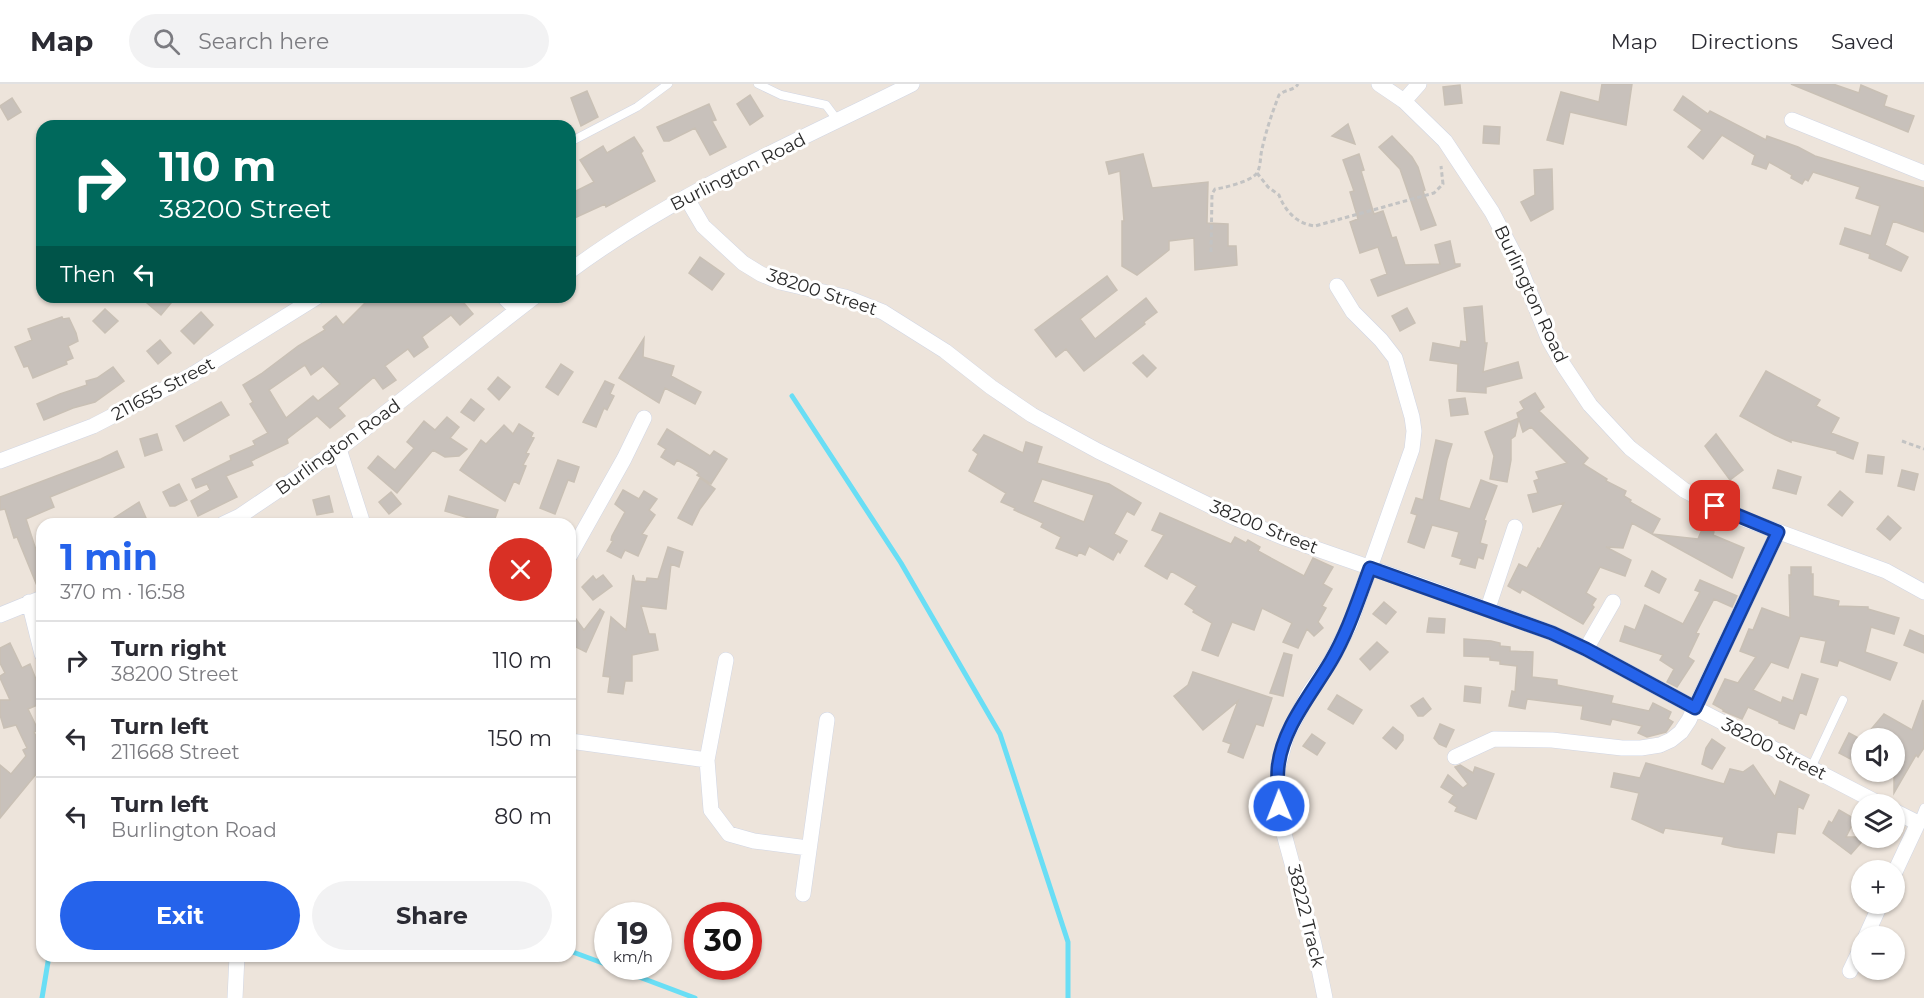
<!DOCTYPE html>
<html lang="en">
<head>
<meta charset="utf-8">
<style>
  body { margin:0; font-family:Montserrat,sans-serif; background:#f2f2f3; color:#2b2b33; height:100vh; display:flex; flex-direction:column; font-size:22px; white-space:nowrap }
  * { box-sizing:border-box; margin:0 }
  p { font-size:20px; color:#7c7c81 }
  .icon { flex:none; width:33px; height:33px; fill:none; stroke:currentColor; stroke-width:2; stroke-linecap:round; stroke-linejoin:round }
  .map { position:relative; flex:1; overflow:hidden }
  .sheet { position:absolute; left:36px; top:434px; width:540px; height:444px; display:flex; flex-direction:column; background:#fff; border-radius:18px; box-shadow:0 2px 4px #0004 }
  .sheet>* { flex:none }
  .banner { position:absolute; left:36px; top:36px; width:540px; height:183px; border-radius:18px; box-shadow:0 2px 4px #0004; background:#00695c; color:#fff; overflow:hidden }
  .buttons { position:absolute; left:1851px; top:644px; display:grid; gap:12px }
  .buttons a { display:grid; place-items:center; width:54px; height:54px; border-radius:50%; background:#fff; box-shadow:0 2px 4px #0004; font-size:30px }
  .speed { position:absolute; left:594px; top:818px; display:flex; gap:12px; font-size:30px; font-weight:700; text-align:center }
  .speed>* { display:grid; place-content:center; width:78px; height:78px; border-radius:50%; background:#fff; box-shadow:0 2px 4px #0004; line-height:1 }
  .speed small { font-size:15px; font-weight:400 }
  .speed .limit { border:9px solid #d22; background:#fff; color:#111 }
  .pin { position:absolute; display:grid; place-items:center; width:51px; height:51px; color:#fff; margin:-26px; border-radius:12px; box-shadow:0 3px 9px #0006 }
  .me { position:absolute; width:66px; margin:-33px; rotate:359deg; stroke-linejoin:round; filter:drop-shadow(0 0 4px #0008) }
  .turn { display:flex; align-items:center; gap:21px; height:126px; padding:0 24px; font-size:27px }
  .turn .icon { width:78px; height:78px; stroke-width:2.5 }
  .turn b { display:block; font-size:42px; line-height:51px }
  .then { display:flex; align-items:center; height:57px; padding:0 24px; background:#0003; gap:12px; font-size:22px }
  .round { display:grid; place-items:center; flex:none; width:63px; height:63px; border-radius:32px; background:#f2f2f3 }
  .head { display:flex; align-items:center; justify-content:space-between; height:102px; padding:0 24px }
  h1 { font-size:36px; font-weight:700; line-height:45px; color:#2563eb }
  .cta { display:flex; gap:12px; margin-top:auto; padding:12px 24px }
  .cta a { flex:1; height:69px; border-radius:36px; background:#2563eb; color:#fff; font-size:24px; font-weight:700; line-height:69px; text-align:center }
  .cta a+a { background:#f2f2f3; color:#2b2b33 }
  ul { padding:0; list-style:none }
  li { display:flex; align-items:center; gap:18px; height:78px; padding:0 24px; border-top:2px solid #e1e1e2 }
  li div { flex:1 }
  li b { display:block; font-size:22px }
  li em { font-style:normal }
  header { display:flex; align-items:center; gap:36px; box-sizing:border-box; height:84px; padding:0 30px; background:#fff; border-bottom:2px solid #e1e1e2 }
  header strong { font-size:28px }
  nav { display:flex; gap:33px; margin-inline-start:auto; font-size:21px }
  .search { width:420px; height:54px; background:#f2f2f3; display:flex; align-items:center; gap:15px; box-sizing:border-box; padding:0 21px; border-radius:33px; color:#7c7c81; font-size:22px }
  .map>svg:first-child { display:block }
</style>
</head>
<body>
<header>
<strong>Map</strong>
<div class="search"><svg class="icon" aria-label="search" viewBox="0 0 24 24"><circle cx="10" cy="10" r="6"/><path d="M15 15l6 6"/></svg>Search here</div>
<nav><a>Map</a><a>Directions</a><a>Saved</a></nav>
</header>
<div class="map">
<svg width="1924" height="914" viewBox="0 0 1924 914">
  <rect width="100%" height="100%" fill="#ede4db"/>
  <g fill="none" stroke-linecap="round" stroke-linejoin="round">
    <path stroke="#69def5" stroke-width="5" d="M792,312L901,479L1000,650L1068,858V914
      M570,867L608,881
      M610,882L695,914
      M42,914L49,872"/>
  </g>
  <path fill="#c8c1bb" stroke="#c9c0b5" stroke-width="1.5" fill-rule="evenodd" d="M1602,0H1632L1626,41L1570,28L1563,60L1547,56L1561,8L1599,18Z
    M1791,0H1833L1859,9L1861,1L1887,12L1884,22L1914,32L1908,48Z
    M1460,1L1462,19L1445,21L1443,3Z
    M587,7L598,33L581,42L571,14Z
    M750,11L763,32L750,41L737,20Z
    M1683,12L1708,30L1710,27L1766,56L1767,52L1798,63L1815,72L1924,104V148L1893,137L1885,161L1908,173L1901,187L1869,174L1870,170L1840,160L1845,144L1871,152L1880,122L1856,114L1860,103L1813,88L1808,97L1805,95L1802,100L1791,94L1792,91L1769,78L1766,85L1752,80L1755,71L1722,51L1703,75L1688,63L1702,46L1674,26Z
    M12,14L21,28L8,36L0,22Z
    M709,20L716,36L712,37L726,63L710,71L695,44L669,57H664L657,43Z
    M1348,40L1355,60L1332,52Z
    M1484,42L1500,43L1499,60L1483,59Z
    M1392,52L1412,73L1418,83L1425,106L1423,107L1436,141L1421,146L1400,85L1379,63Z
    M634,53L643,67L641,69L655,97L606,123L605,120L570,136V110L594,98L580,76L603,62L607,69Z
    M1143,70L1152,104L1208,98L1207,139L1228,140V162H1236L1237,181L1195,186L1194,154L1169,157V166L1137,191L1122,182V137H1124L1120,87L1109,90L1106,78Z
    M1359,70L1364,86L1361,87L1374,130L1383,127L1392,154L1396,153L1405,181L1440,180L1435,161L1450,157L1455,180H1460V182L1378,212L1371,196L1387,190L1378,163L1360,169L1350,138L1358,135L1350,108L1354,107L1343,76Z
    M1552,85L1553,125L1531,137L1521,118L1535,111L1534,86Z
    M700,173L724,190L712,206L689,189Z
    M1107,192L1117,206L1080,235L1095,255L1146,214L1157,228L1144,238L1145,240L1084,287L1066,265L1056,273L1035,246Z
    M140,213H176L161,231Z
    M371,213H459L473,230L460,241L451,231L422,253L428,263L414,273L408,265L385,282L396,296L383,305L374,293L338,324L345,332L330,344L317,332L287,355L288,359L251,377L253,381L226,392L237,413L198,432L191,417L210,406L207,400L196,404L192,395L231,376L230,372L255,361L253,357L268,349L250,320L253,318L243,301L261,290L298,262L325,246L323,243L336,232L343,241ZM305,281L311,291L323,282L340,300L318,317L313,312L286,334L269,306Z
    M1482,222L1485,259H1487L1483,288L1518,278L1522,294L1486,303V309L1457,307L1458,280L1430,276L1433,259L1460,264L1461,257L1467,258L1464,224Z
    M1407,224L1415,239L1400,247L1392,232Z
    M105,225L118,237L105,249L93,237Z
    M201,228L213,241L194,260L181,247Z
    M62,233L63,235L69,234L76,249L78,257L68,262L73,274L66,277L67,280L33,294L28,282L24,283L15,263L32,256L28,245Z
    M644,254L643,273L674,282L671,292L701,308L695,320L665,304L659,319L619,294Z
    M160,256L171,269L158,280L147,267Z
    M1143,271L1156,284L1147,293L1133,279Z
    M561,280L573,288L558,311L546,303Z
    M113,283L124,297L95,318L73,324L44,336L37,320L60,310L87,301L86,297L97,294Z
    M1766,287L1820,316L1816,322L1839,334L1831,349L1858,359L1853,375L1837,369V367L1791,356V358L1775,351L1740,332Z
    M498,293L510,303L499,316L488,305Z
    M605,297L614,301L610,310L614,312L607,326L604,324L596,343L583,338Z
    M1535,309L1544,323L1539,327L1588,374L1583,380L1607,395L1606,397L1626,407L1624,412L1631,416L1630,418L1660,435L1652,450L1632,439L1623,464L1606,463L1631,476L1625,492L1600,483L1586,509L1596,515L1592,521L1594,523L1583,540L1522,505L1520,509L1508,502L1519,480L1527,484L1538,464L1540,465L1564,419L1533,428L1528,411L1538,409L1534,397L1539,395L1536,388L1567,379L1531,343L1523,348L1517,329L1524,325L1520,318Z
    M1465,314L1468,330L1451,332L1449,316Z
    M471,315L484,325L474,337L461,328Z
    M221,318L229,331L184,357L176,342Z
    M447,333L459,343L450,354L467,365L459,372L445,373L433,366L397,409L368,384L378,372L395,386L414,364L407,358L424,337L435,346Z
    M1519,334L1515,352L1511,355V376L1507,398L1490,395L1494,372L1485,348Z
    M519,340L533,349L531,353L534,354L526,369L529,370L523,381L526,382L519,400L514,397L505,417L460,386L481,356L486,360L504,341L513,350Z
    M667,345L710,372L714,367L727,375L711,400L697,391L699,389L692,384L677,376L674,381L661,373L666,365L658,360Z
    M157,350L162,366L145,372L140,355Z
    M1716,350L1743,386L1730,396L1705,362Z
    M984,351L1023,369L1026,358L1042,363L1037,379L1109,400L1141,419L1134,431L1127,427L1114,450L1127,457L1120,469L1118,467L1113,476L1089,462L1085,471L1079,468L1077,472L1056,464L1061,453L1041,443L1043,439L1037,436L1014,426L1015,424L1001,418L1006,409L969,387L978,370L973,366ZM1042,395L1094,411L1084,438L1033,418Z
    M1436,356L1452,360L1447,376L1439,416L1470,425L1481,396L1497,402L1484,436L1486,437L1480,459L1487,461L1483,475L1478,473L1475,484L1460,480L1462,475L1452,472L1459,448L1432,441L1424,464L1408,458L1417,431L1411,429L1416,414L1423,416Z
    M117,367L124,383L50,413L54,423L26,435L37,469L42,467V503L38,504L17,453L14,454L5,425L0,426V413L101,375Z
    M1868,371L1884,373L1882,390L1866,388Z
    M558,376L579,383L574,398L568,396L555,430L540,424Z
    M1778,386L1801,393L1796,410L1773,404Z
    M1902,386L1918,390L1914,406L1898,402Z
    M700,394L715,405L700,425L692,441L678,434Z
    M179,400L187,416L175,422H170L163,408Z
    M623,406L639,415L644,407L657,415L649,426L655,431L642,450L647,452L638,472L625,466L621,474L607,467L613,457L611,456L612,452L625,428L615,420Z
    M1840,407L1853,418L1842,432L1828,421Z
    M391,408L401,420L389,430L379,418Z
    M329,412L333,428L317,431L313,416Z
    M449,412L498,426L493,440H478L479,437L445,427Z
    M139,418L146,434L137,440H105Z
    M1160,429L1231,460L1235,453L1246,459L1248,456L1260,463L1258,467L1304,492L1313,474L1333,483L1323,500L1332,505L1322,522L1326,524L1318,538L1323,544L1314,552L1307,545L1298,564L1283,558L1292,539L1262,524L1254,546L1232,538L1218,572L1202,566L1212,539L1193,528L1194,526L1185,520L1197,502L1171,487L1167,495L1145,482L1164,451L1152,446Z
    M1888,432L1901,444L1890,456L1877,445Z
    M1703,443L1714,448L1713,451L1744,464L1732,494L1652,450L1698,455Z
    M668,463L683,468L679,483L671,480L666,525L641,522L649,550H655L658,566L632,571V597H625L623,610L608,608L610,593L603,592L611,533L626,546L633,491L635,497L646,498L647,494L658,495Z
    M1791,483H1811V490H1813V512L1839,517L1838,522L1868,523V525L1899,534L1894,550L1871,543L1865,568L1897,579L1890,596L1839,576L1837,582L1821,578L1826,557L1800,552L1788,584L1771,578L1753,606L1781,619L1783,613L1793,617L1802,590L1818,595L1806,631L1800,628L1794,645L1779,639V637L1748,623L1742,635L1723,627L1724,626L1713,620L1725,595L1738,599L1756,573L1740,567L1749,545L1753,546L1762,524L1790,534L1789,491H1791Z
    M1652,487L1666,495L1659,509L1645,502Z
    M603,491L612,502L593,516L582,503L593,492L596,496Z
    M1700,496L1737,512L1732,523L1714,515L1696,549L1699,550L1688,573L1694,577L1677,603L1667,598L1674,585L1660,576L1663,571L1620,557L1625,542L1635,546L1645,521L1683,540L1700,508L1695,506Z
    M1384,518L1396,528L1386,540L1373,530Z
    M600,525L604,528L586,568L570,560V527L584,546Z
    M1429,534L1445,535L1444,549L1427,548Z
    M1910,546L1924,552V569L1904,561Z
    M1464,555L1491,557L1500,559V562L1510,563V567L1533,568L1532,593L1557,596V601L1613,612L1611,619L1649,627L1653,619L1671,628L1668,635L1673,638L1666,648L1647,653L1638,649L1642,642L1612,635L1610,641L1581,635L1583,622L1527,615L1525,625L1509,622L1512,607L1515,608L1517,582L1500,580V577L1490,576V573L1464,572Z
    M1377,558L1388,568L1370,586L1360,575Z
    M10,559L22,584L30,580L42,611V619L28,625L38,646L34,648L42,665V683L0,734V681L11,690L26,672L23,666L27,664L16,641L4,644L0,631V616H10L0,594V592L5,589L0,579V564Z
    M1284,569L1292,571L1283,612L1270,609Z
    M1193,588L1272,614L1263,642L1256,640L1243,674L1228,668L1231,660L1223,657L1238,617L1203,646L1174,612L1188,601Z
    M1465,602L1481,604L1480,619L1464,617Z
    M1337,611L1362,626L1353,640L1328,625Z
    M1423,614L1431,625L1423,632H1418L1411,622Z
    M1923,616L1924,664L1918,673L1916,671L1894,709V654H1880L1868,649L1884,630L1912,646Z
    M1440,640L1454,646L1446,663L1439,660L1434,654Z
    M1393,643L1403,651V656L1396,665L1383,654Z
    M1849,649L1862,656V681L1839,669Z
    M1312,650L1325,659L1317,671L1303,662Z
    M1712,655L1725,664L1712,685L1702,680L1706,664Z
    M1646,679L1724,700L1730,685L1743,688L1753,681L1775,713L1780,697L1809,711L1803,725L1798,722L1795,750L1777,748L1774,769L1734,763L1722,760L1724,753L1665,744L1663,749L1632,735L1639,709L1611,703L1614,689L1640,694Z
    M1460,681L1473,689L1475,683L1494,690L1476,735L1455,727L1457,723L1449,718L1454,711L1441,703L1448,691L1463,704L1468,700L1455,683Z
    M1839,726L1855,735L1846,753H1866L1851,770L1823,749L1829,737L1832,739Z"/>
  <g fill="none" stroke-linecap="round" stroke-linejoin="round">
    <g stroke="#d1d6e4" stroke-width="9">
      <path id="lane" d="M758,0L781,11L826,21L838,37
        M570,58L637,23L668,0
        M1811,684L1843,616
        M1918,739L1924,724"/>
    </g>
    <g stroke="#d1d6e4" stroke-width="16">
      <path id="street" d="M1379,0L1404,17L1445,57L1492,128L1515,172L1549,256L1564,282L1590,321L1630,364L1684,406L1730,430L1886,487L1924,508
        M1404,17L1419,0
        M1792,36L1924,89
        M686,113L703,142L743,179L761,190L780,198L845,213L883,228L945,267L991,303L1032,331L1098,367L1233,433L1285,454L1426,503L1552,549L1586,565L1695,624L1880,720
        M570,187C675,109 796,58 912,0
        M504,213L517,226
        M339,365L363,440
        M0,377L93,342L190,292L317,213
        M223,440L240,432L339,365L534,213
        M570,471L624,375L644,334
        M29,518L42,570
        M1488,524L1515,443
        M0,531L42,514
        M1586,565L1613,518
        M726,576L707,676L711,726L729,750L754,757L808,764
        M570,657L707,676
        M1455,673L1494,655L1552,656L1622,664H1641L1660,661L1671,656L1681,648L1689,636L1778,448
        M1894,727L1918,739L1894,790
        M803,810L827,636
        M1866,852L1881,819
        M1850,887L1862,862
        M235,914L237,872
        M1325,914L1314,860L1284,750L1279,721L1278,683L1287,651L1309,609L1331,577L1350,540L1412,365L1414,347L1412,333L1395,274L1381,256L1353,228L1337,202"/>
    </g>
    <path stroke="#c3c3c3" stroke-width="3" stroke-dasharray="4.5 3" stroke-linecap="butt" d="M1257,89L1268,103L1279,111C1285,127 1297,140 1315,142L1434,109L1443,100L1441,82
      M1211,168L1212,110L1215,105C1224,104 1252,97 1257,89C1261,82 1260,73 1262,65C1266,47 1272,29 1279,11C1285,5 1294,7 1298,0
      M1902,357L1924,365"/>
    <use href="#lane" stroke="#fff" stroke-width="8"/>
    <use href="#street" stroke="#fff" stroke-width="15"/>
  </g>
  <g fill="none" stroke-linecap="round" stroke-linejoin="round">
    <g stroke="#184099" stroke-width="15">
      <path id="route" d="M1279,722C1278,709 1277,697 1278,684C1282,644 1311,611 1331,577C1348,548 1358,516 1370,484L1552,549L1586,565L1695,624L1778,448L1715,422"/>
    </g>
    <use href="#route" stroke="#2563eb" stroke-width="10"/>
  </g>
  <g text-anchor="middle" stroke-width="6" stroke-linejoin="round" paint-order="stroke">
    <g font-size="18" fill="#2a2a2a" stroke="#fff">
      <text transform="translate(738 88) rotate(-27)" y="6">Burlington Road</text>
      <text transform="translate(822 208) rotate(18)" y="6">38200 Street</text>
      <text transform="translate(1531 210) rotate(65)" y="6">Burlington Road</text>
      <text transform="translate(163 305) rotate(-28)" y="6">211655 Street</text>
      <text transform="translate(338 363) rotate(-36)" y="6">Burlington Road</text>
      <text transform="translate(1264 443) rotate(22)" y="6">38200 Street</text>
      <text transform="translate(1774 665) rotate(27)" y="6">38200 Street</text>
      <text transform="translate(1306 832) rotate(76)" y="6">38222 Track</text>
    </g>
  </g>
</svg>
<div class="buttons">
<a><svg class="icon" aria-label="sound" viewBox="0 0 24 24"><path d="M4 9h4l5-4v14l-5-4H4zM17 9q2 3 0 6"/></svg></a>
<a><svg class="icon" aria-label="layers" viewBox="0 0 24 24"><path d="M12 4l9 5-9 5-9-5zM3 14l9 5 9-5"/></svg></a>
<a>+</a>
<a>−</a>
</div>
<div class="speed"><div>19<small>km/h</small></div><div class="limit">30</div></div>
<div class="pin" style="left:1715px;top:422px;background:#d93025"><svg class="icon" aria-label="arrive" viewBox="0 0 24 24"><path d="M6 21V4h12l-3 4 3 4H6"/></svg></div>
<svg class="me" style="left:1279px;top:722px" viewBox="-20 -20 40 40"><circle r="17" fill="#2563eb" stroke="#fff" stroke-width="3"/><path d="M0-11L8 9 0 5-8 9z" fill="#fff"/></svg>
<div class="banner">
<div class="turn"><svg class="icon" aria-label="right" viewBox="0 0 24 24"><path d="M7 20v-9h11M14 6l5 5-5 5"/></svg><div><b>110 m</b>38200 Street</div></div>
<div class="then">Then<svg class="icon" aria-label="left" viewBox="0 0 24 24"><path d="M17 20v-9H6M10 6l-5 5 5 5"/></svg></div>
</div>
<section class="sheet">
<div class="head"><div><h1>1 min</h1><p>370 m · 16:58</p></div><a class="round" style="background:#d93025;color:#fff"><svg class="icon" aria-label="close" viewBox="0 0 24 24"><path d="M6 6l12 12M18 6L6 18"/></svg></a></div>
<ul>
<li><svg class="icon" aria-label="right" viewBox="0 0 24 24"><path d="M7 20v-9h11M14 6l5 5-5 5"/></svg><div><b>Turn right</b><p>38200 Street</p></div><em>110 m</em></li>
<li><svg class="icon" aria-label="left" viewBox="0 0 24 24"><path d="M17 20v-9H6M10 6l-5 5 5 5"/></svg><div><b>Turn left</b><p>211668 Street</p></div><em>150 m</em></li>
<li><svg class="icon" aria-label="left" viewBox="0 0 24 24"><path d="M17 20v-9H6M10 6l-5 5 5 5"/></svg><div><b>Turn left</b><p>Burlington Road</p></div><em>80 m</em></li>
</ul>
<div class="cta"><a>Exit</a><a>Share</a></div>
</section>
</div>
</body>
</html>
